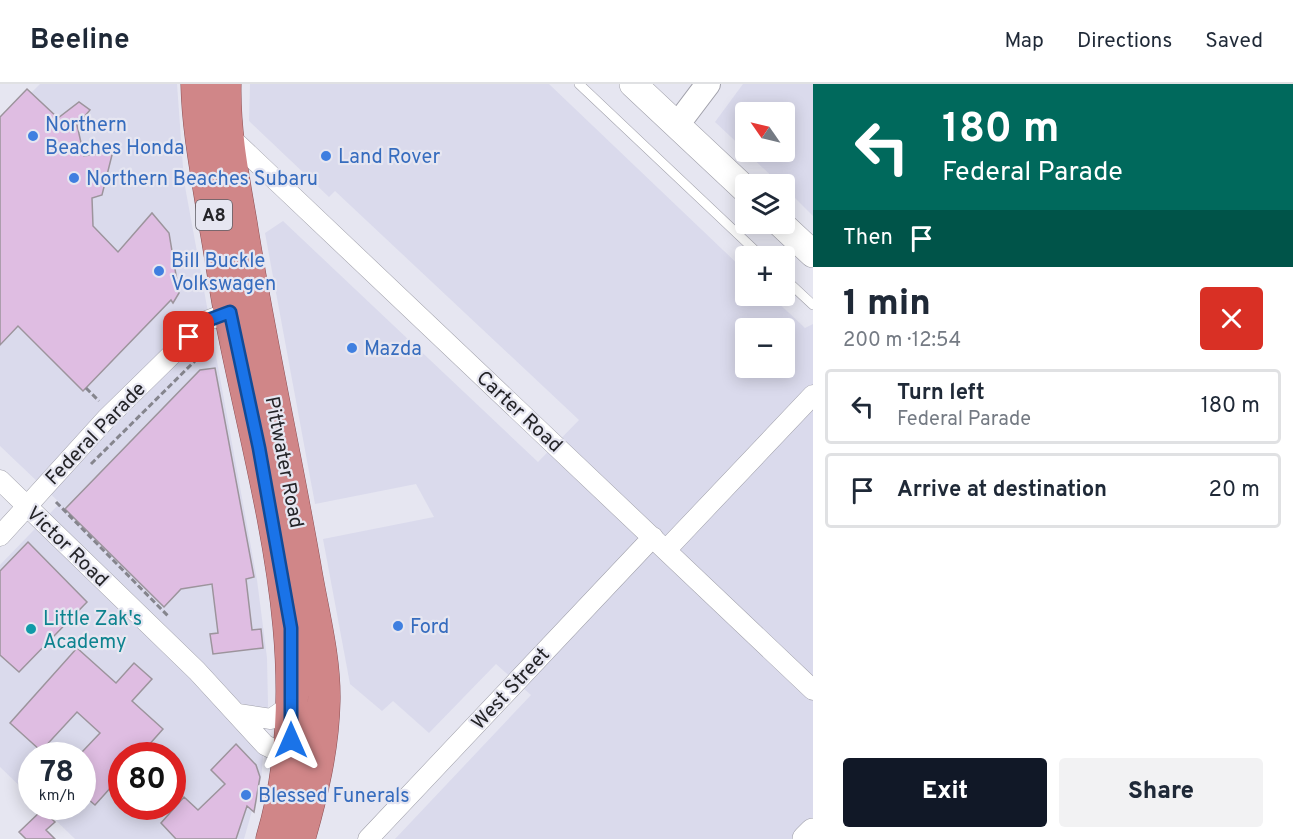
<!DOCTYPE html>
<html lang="en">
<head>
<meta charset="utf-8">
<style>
  body { margin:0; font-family:Overpass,sans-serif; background:#f2f2f3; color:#1f2937; height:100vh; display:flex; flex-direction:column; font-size:22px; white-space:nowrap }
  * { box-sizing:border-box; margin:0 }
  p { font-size:20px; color:#747a83 }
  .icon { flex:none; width:33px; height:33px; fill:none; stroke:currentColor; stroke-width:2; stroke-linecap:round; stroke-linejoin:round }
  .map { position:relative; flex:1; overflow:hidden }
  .side { display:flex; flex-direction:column; background:#fff; width:480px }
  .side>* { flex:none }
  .guide { background:#00695c; color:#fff; overflow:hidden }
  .needle { width:39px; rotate:304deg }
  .tools { position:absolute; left:735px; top:18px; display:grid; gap:12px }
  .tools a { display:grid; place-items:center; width:60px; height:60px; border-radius:6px; background:#fff; box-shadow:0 3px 15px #0003; font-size:30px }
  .speed { position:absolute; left:18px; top:658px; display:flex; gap:12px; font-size:30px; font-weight:700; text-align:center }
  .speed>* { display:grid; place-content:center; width:78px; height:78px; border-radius:50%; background:#fff; box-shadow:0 3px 15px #0003; line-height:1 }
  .speed small { font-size:15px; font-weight:400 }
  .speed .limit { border:9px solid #d22; background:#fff; color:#111 }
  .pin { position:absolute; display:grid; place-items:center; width:51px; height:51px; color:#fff; margin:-26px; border-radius:12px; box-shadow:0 3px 9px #0006 }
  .me { position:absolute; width:66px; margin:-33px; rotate:0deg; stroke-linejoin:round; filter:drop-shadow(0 0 4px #0008) }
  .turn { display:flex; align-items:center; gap:21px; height:126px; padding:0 30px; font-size:27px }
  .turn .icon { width:78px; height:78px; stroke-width:2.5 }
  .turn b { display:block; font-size:42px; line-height:51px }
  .then { display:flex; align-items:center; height:57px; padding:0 30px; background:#0003; gap:12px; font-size:22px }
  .round { display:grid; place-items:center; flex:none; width:63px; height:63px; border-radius:6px; background:#f2f2f3 }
  .head { display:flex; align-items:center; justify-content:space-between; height:102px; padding:0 30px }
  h1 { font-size:36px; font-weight:800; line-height:45px }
  .cta { display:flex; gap:12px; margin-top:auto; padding:12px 30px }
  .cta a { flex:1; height:69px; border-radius:6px; background:#111827; color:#fff; font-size:24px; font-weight:800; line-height:69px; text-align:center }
  .cta a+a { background:#f2f2f3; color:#1f2937 }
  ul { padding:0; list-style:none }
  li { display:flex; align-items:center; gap:18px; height:75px; margin:0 12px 9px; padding:0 18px; border:3px solid #e0e1e3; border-radius:6px }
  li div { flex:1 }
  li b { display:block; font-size:22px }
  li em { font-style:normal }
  header { display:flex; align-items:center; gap:36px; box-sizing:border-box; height:84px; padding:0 30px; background:#fff; border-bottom:2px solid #e0e1e3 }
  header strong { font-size:28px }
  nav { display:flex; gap:33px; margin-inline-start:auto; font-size:21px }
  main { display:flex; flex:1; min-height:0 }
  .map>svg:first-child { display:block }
</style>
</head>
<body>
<header>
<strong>Beeline</strong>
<nav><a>Map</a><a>Directions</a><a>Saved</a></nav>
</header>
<main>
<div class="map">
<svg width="813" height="755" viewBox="0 0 813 755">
  <rect width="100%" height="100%" fill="#e6e6f1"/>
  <path fill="#dadaec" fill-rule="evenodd" d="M40,0H177L184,97L257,496L267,574L268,621L261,695L244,755H75L42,723H82V672H32L31,713L0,683V481L60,419L0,362V40ZM122,672H172V723H122Z
    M250,0H549L745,187L746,212H771L805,244L813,240V755H395L531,611L496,580L429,649L393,617L382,627L350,600L323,455L434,433L416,400L315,420L265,149L283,137L538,378L579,336L335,107L329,113L249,37ZM746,244H784V284H746Z
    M743,0H813V132L785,104L784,100H780L746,68H784V28H746V67L715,38Z"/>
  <path fill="#dfbde2" stroke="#9c949c" stroke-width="1.5" d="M27,5L58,34L79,18L90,26L77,41L84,72L113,67L102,111L92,114L93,142L118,168L152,129L169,149L179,209L173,219L171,216L83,307L18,242L0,261V33Z
    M215,284L254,493L246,495L252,546L261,545L263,564L213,570L210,550L218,549L212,500L181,505L164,523L65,425L200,286Z
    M28,458L87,518L19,588L0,571V487Z
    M77,564L116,599L134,579L152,595L132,617L163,645L139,672H122V691L95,721L82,710V668L100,649L77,628L41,667L10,639Z
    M236,660L256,681L260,693L254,728L247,722L236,755H176L161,739L184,713L198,726L225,700L211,686Z
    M42,726L55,738L46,746L55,755H26L19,748Z"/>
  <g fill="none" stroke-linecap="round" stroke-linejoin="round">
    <g stroke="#a0a0aa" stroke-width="10">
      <path id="service" d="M579,0L761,172
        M784,194L813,221"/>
    </g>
    <g stroke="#a0a0aa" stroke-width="21">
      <path id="minor" d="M227,50L813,606
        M0,396L197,587L265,661L291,674
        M0,452L106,335L206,237L230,228
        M667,465L813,311
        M238,630L271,635L291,621
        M368,755L653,453"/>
    </g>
    <g stroke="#a0a0aa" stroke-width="26">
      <path id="tertiary" d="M677,41L708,0"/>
    </g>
    <g stroke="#a0a0aa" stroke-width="28">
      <path id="secondary" d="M633,0L746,106
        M781,140L813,170
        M806,755L813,748"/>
    </g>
    <g stroke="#8d5054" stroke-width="33">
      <path id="trunk" d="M197,0C198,46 207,90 214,135C220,166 224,197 230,229C263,401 324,580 272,755
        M225,0C224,47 233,93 241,139C259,254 285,368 305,483C312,526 325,573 324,617C323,664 312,710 299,755"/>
    </g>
    <path stroke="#85858d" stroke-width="3" stroke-dasharray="6 3" stroke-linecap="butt" d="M86,304L99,317
      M91,380L212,260
      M56,418L169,533"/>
    <use href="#service" stroke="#fff" stroke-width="9"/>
    <use href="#minor" stroke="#fff" stroke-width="20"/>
    <use href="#tertiary" stroke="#fff" stroke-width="24"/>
    <use href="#secondary" stroke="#fff" stroke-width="27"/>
    <use href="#trunk" stroke="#d08688" stroke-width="32"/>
  </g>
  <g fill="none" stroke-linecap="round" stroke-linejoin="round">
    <g stroke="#114b97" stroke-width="15">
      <path id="route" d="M189,253L206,237L230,228L259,364L291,544V656"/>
    </g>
    <use href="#route" stroke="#1a73e8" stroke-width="10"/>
  </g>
  <g fill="#3f7fe0" stroke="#e6e6f1" stroke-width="2">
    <circle cx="33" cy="52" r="6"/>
    <circle cx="326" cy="72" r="6"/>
    <circle cx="74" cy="94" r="6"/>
    <circle cx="159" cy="187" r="6"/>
    <circle cx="352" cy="264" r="6"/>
    <circle cx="398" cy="542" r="6"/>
    <circle cx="246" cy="711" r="6"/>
  </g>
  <circle fill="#0f9aa8" stroke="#e6e6f1" stroke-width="2" cx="31" cy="545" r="6"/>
  <g text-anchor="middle" stroke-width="4.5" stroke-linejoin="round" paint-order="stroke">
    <rect fill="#e6e6f1" stroke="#5e5e64" stroke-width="1.5" x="196" y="116" width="36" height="30" rx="4.5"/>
    <g font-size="18" font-weight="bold" fill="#242428">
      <text x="214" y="137">A8</text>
    </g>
    <g font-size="20" fill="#366cbe" stroke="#e6e6f1" text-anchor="start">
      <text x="45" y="47">Northern<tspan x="45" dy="23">Beaches Honda</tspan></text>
      <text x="338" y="79">Land Rover</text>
      <text x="86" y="101">Northern Beaches Subaru</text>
      <text x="171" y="183">Bill Buckle<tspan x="171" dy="23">Volkswagen</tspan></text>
      <text x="364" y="271">Mazda</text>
      <text x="410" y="549">Ford</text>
      <text x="258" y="718">Blessed Funerals</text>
    </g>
    <g font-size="20" fill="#242428" stroke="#e6e6f1">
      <text transform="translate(520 327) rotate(43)" y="7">Carter Road</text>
      <text transform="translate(95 349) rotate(-46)" y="7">Federal Parade</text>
      <text transform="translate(285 378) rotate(79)" y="7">Pittwater Road</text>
      <text transform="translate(68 462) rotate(44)" y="7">Victor Road</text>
      <text transform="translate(510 604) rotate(-47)" y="7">West Street</text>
    </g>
    <g font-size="20" fill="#0d838f" stroke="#e6e6f1" text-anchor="start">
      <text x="43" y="541">Little Zak's<tspan x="43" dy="23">Academy</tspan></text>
    </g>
  </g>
</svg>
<div class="tools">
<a><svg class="needle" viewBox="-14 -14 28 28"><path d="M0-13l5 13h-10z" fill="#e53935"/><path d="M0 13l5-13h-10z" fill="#747a83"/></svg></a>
<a><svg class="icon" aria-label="layers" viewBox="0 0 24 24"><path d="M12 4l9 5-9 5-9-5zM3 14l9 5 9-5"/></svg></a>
<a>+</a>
<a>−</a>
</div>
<div class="speed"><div>78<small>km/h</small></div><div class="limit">80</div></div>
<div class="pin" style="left:189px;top:253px;background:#d93025"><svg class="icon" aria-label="arrive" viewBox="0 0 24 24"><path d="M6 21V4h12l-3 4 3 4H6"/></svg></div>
<svg class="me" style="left:291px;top:656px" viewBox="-20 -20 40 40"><path d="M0-17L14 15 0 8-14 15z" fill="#1a73e8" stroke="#fff" stroke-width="4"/></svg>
</div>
<section class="side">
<div class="guide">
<div class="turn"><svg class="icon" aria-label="left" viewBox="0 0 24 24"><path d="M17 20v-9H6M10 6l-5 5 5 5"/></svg><div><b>180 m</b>Federal Parade</div></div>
<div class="then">Then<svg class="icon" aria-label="arrive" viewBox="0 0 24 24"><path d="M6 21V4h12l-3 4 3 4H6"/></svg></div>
</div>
<div class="head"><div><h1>1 min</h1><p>200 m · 12:54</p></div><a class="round" style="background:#d93025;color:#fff"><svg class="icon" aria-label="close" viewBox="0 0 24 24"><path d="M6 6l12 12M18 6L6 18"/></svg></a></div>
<ul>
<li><svg class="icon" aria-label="left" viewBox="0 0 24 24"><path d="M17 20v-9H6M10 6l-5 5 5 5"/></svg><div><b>Turn left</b><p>Federal Parade</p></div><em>180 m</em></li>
<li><svg class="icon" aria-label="arrive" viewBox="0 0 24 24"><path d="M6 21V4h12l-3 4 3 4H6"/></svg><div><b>Arrive at destination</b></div><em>20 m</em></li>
</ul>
<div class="cta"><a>Exit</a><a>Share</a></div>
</section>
</main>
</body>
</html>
